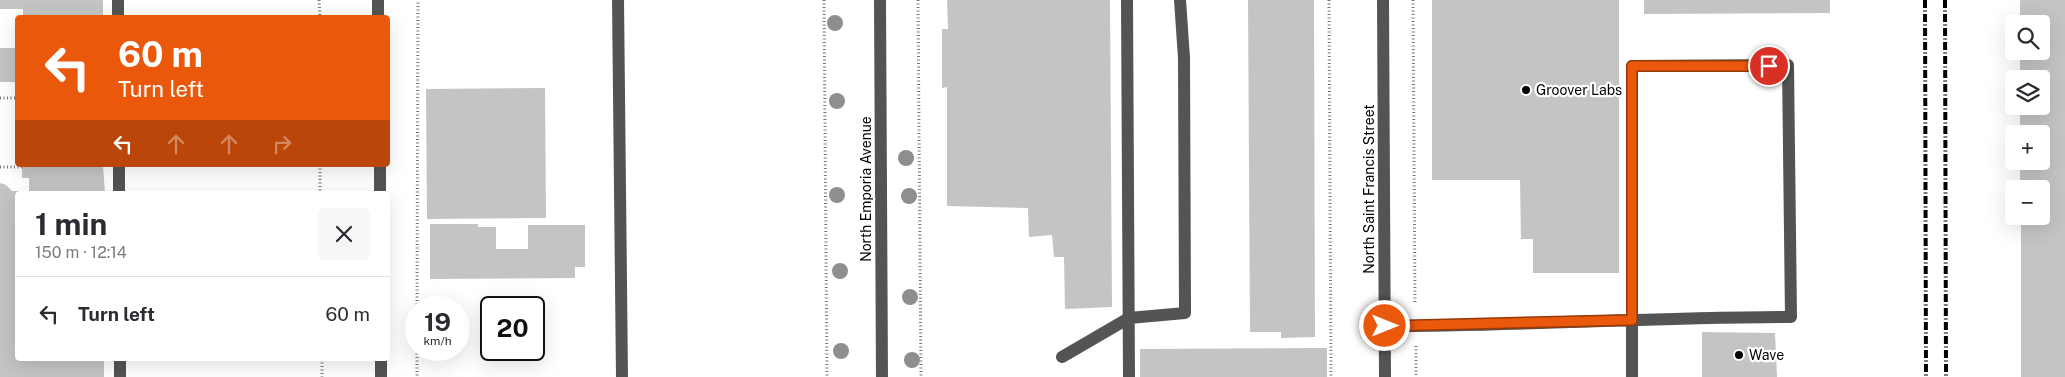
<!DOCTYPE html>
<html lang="en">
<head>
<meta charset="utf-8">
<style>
  body { margin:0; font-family:"Public Sans",sans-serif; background:#f7f7f7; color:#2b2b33; height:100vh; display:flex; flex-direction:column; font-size:19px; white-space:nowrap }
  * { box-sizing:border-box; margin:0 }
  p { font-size:16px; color:#7c7c81 }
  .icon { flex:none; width:28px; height:28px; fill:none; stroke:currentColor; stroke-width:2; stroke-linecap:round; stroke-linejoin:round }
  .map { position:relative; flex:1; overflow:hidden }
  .details { position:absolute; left:15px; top:191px; width:375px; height:170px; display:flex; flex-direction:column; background:#fff; border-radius:5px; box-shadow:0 5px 20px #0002 }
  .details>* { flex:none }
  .hud { position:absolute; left:15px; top:15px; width:375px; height:152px; border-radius:5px; box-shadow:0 5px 20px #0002; background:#ea580c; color:#fff; overflow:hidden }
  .buttons { position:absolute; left:2005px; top:15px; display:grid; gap:10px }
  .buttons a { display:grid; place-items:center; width:45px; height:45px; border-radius:5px; background:#fff; box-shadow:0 5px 20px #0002; font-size:25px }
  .speed { position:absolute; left:405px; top:296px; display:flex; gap:10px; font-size:25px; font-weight:700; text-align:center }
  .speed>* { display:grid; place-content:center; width:65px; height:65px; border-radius:50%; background:#fff; box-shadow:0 5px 20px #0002; line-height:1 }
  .speed small { font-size:12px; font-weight:400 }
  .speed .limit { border:2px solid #111; border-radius:8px; background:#fff; color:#111 }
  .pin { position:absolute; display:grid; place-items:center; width:42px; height:42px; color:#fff; margin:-21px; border:2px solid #fff; border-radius:50%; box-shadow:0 1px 5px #0007 }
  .me { position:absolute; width:55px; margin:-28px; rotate:90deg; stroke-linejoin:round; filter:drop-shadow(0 0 4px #0008) }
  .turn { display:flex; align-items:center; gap:18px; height:105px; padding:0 20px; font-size:22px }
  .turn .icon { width:65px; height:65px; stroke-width:2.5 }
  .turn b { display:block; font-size:35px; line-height:42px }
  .lanes { display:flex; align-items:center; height:48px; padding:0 20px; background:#0003; justify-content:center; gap:25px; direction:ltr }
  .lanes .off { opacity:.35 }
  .round { display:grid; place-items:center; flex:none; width:52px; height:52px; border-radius:5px; background:#f7f7f7 }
  .head { display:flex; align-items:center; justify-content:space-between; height:85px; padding:0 20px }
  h1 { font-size:30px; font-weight:700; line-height:38px }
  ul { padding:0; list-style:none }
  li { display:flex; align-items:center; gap:15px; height:75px; padding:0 20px; border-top:1px solid #e1e1e2 }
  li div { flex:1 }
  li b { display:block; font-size:19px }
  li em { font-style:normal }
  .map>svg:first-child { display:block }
</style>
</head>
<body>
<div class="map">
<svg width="2065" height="377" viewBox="0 0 2065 377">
  <rect width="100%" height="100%" fill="#fff"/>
  <path fill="#c4c4c4" d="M0,0H103V18H23V9H0Z
    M947,0H1110L1112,307L1065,309L1064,257H1054L1052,235L1029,237L1028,208L947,206V87L942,88V29H948Z
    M1248,0H1314L1315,337L1281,338V332H1250Z
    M1432,0H1619V273H1533V239H1521L1520,180H1432Z
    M1644,0H1830V13L1644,14Z
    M2020,0H2065V377H2021V216H2041V189H2020V161H2041V134H2020V106H2041V79H2020V51H2041V24H2020Z
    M0,48H18V82H0Z
    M545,88L546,218L427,219L426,89Z
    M22,165H103L105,194H18V359H104V377H0V183L6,185L12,191H29V178H22Z
    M430,224H478V227H496V249H528V225H585V267H575V278L430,279Z
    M1702,332L1775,333L1777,377H1702Z
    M1327,348V377H1140V349Z"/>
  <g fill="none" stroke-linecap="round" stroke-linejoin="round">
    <path stroke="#767676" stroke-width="3" stroke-dasharray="1 2.5" stroke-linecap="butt" d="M319,0L320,18
      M824,0L827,377
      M918,0L921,377
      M1329,0L1331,377
      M1413,0L1415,304
      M0,98H18
      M320,165V194
      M0,167H22
      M417,308L418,0
      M1416,346V377
      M417,350V377
      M322,359V377"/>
    <path stroke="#545454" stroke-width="12" d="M118,0V18
      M378,0V18
      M618,0L622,377
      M880,0L882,377
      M1127,0L1129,377
      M1383,0L1385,377
      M119,165V194
      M380,165V194
      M1385,326C1520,326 1656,317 1791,317L1788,65L1632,66V377
      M1062,357L1129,318L1185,313L1184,58L1180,0
      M120,359V377
      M381,359V377"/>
    <path stroke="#000" stroke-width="4" stroke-dasharray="8 2.5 1 2.5" stroke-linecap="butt" d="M1925,0L1926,377
      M1945,0L1946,377"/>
  </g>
  <g fill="#8e8e8e">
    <circle cx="835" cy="23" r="8"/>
    <circle cx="837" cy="101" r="8"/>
    <circle cx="906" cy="158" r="8"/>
    <circle cx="837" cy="195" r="8"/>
    <circle cx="909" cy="196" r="8"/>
    <circle cx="840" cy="271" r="8"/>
    <circle cx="910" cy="297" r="8"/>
    <circle cx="841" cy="351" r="8"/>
    <circle cx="912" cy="360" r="8"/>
  </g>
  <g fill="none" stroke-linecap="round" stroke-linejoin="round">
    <g stroke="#983908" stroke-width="12">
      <path id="route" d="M1385,326L1632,320V66H1769"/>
    </g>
    <use href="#route" stroke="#ea580c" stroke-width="9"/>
  </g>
  <g fill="#000" stroke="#fff" stroke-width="2">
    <circle cx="1526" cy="90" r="5"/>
    <circle cx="1739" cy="355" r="5"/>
  </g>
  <g text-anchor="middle" stroke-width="4.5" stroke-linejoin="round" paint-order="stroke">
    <g font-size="14" fill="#000" stroke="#fff" text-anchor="start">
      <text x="1536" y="95">Groover Labs</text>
      <text x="1749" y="360">Wave</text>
    </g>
    <g font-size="14" fill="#000" stroke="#fff">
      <text transform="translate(866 189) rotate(-90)" y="5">North Emporia Avenue</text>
      <text transform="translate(1369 189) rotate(-90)" y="5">North Saint Francis Street</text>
    </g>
  </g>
</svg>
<div class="buttons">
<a><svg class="icon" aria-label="search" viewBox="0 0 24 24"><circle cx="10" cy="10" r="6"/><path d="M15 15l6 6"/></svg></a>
<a><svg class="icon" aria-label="layers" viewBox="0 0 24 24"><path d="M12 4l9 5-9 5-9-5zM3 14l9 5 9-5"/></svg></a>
<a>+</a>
<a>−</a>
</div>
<div class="speed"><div>19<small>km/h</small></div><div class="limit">20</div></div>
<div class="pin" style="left:1769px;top:66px;background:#d93025"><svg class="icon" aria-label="arrive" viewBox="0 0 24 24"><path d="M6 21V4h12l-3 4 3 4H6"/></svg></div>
<svg class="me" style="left:1385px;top:326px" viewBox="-20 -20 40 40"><circle r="17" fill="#ea580c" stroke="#fff" stroke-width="3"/><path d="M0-11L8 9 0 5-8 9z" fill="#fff"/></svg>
<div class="hud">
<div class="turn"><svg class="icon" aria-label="left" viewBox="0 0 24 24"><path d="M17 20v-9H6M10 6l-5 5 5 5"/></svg><div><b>60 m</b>Turn left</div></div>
<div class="lanes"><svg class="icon" aria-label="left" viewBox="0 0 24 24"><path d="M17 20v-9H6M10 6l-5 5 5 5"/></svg><svg class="icon off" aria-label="ahead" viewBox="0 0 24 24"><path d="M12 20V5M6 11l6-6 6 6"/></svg><svg class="icon off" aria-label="ahead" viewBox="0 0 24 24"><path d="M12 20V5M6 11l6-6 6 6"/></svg><svg class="icon off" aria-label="right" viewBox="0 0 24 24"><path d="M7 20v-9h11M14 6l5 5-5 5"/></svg></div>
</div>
<section class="details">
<div class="head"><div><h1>1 min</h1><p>150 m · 12:14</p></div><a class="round"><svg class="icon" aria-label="close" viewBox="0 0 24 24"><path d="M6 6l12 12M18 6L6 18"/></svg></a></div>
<ul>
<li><svg class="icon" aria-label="left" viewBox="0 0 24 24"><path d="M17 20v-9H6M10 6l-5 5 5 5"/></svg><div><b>Turn left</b></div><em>60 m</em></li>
</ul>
</section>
</div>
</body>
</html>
